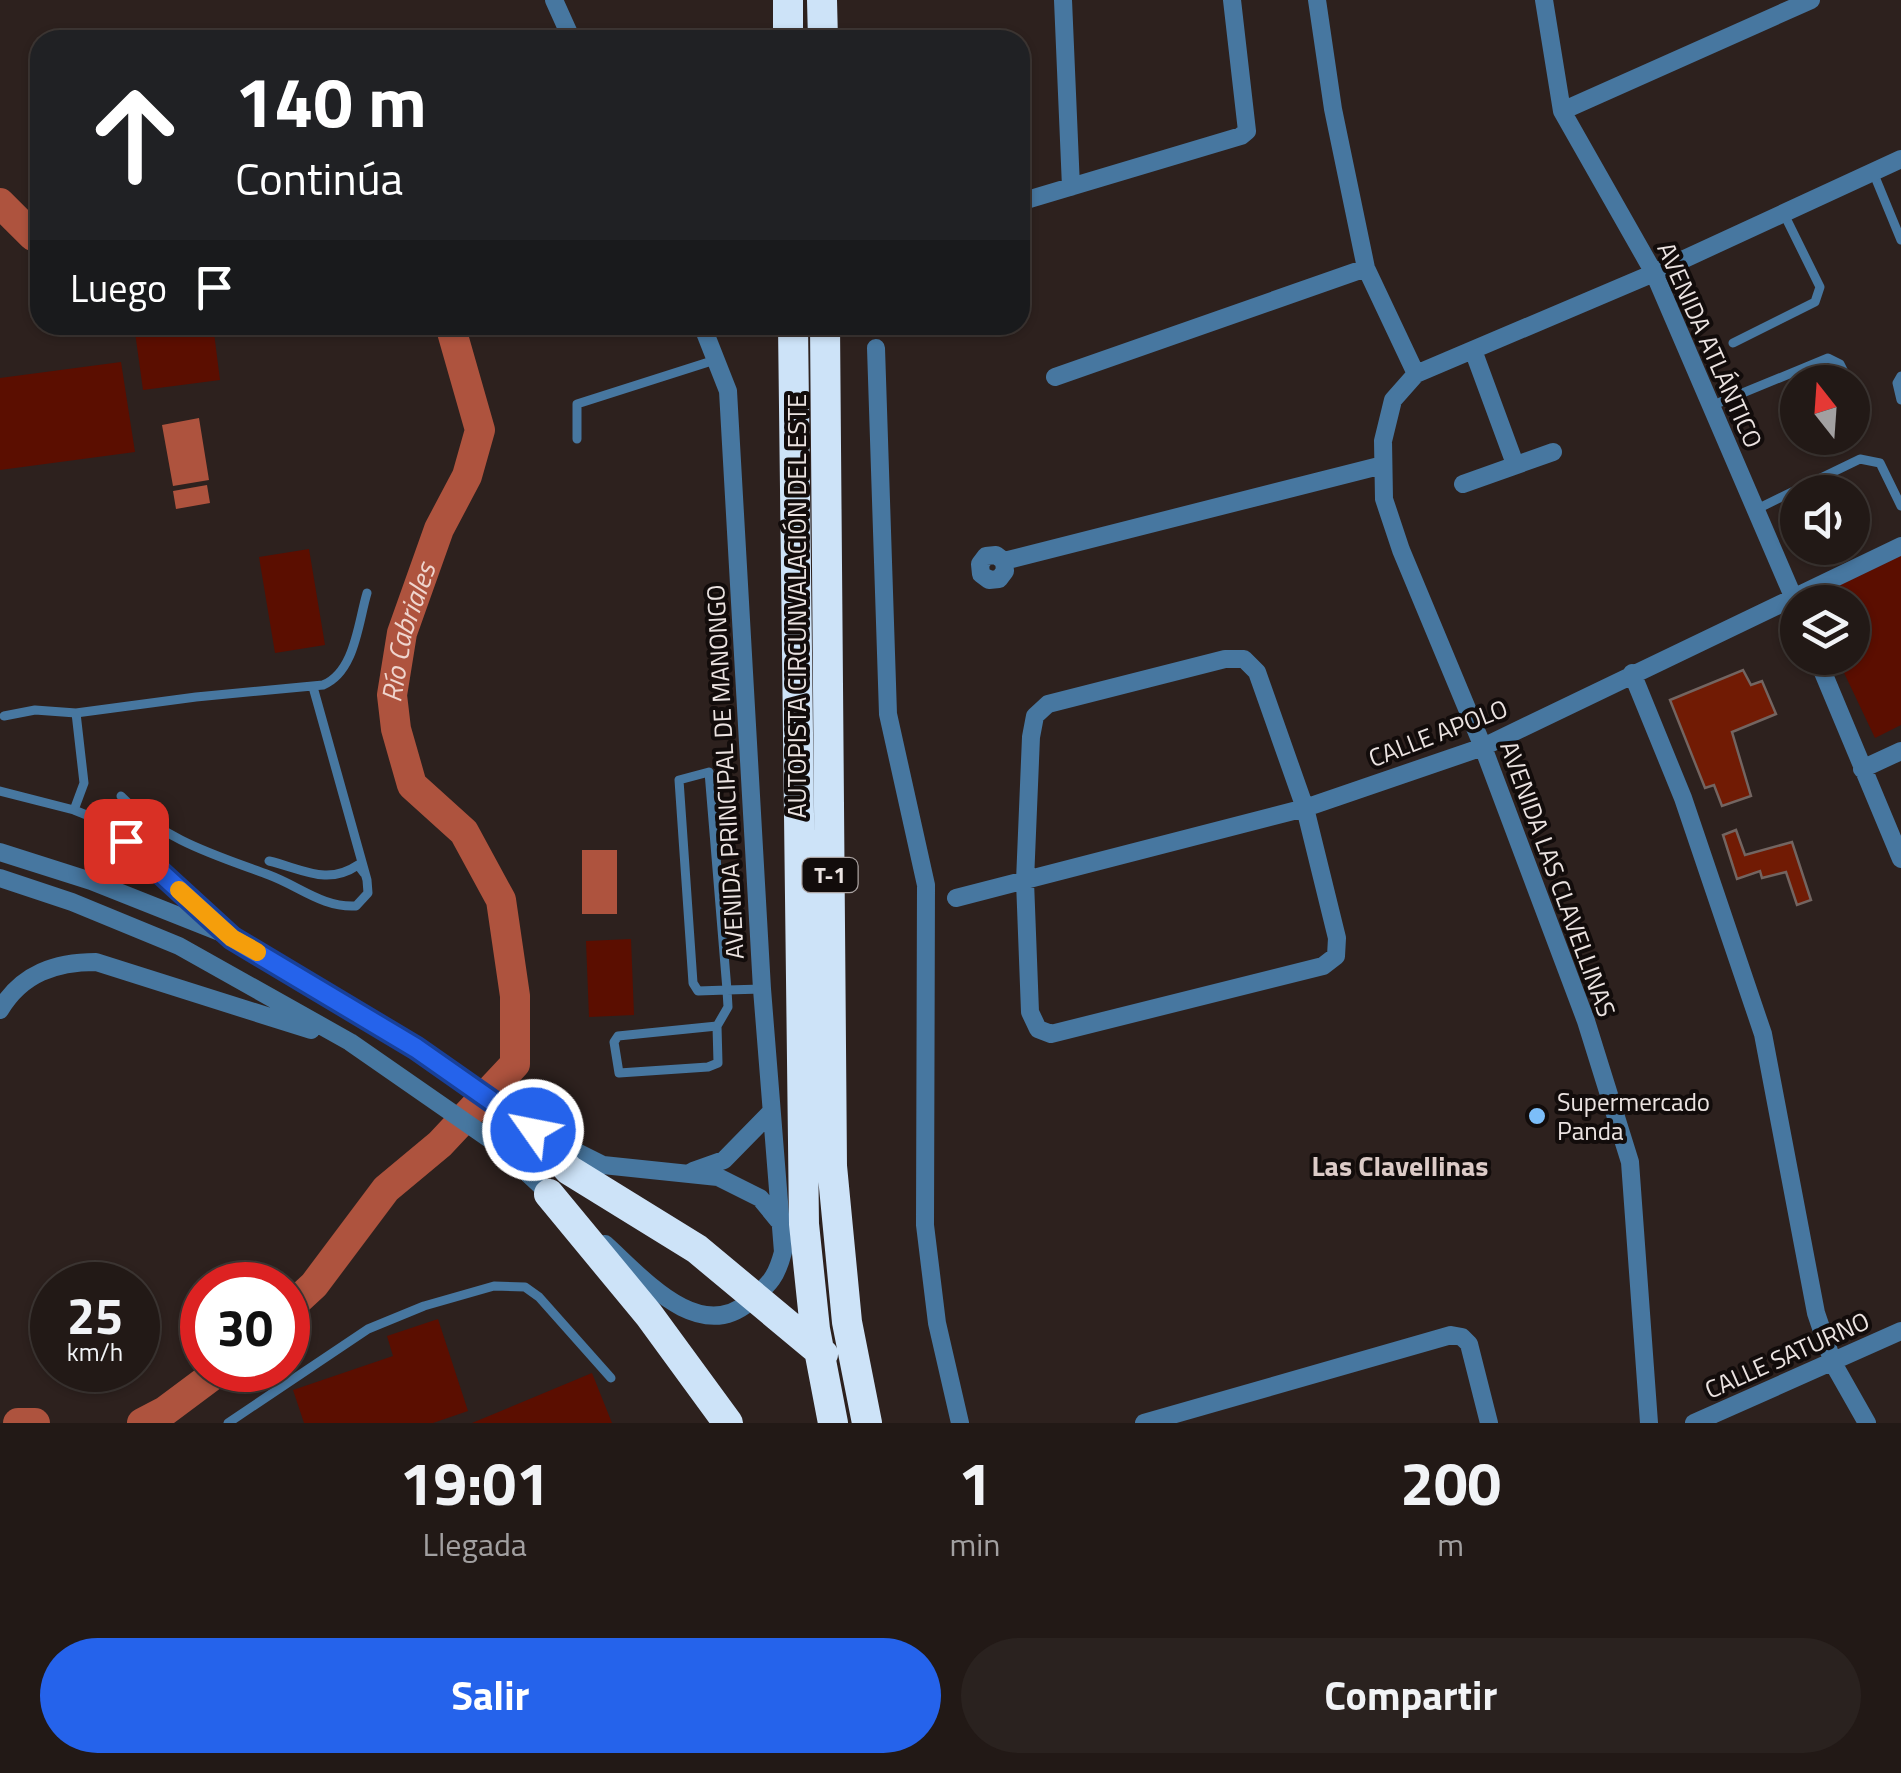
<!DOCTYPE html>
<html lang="es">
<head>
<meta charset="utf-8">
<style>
  body { margin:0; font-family:"Titillium Web",sans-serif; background:#2a221f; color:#f1f3f6; height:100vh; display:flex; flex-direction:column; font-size:38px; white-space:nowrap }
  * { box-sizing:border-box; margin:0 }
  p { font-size:32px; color:#a2a0a1 }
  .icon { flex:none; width:55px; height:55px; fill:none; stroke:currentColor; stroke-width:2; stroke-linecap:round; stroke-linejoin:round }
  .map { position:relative; height:1423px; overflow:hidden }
  .drawer { display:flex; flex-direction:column; background:#221916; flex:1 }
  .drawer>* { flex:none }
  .hud { position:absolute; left:30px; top:30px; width:1000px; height:305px; border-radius:30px; box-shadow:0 2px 8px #0004,0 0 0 2px #3f3835; background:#202124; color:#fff; overflow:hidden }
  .needle { width:65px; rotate:343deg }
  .buttons { position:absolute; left:1780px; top:365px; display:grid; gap:20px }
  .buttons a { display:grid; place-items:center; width:90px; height:90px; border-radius:50%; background:#221916; box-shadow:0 2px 8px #0004,0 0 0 2px #3f3835; font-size:50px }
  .speed { position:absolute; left:30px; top:1262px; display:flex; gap:20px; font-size:50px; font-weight:700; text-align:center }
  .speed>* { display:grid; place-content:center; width:130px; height:130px; border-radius:50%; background:#221916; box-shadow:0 2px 8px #0004,0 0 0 2px #3f3835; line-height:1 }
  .speed small { font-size:25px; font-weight:400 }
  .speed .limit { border:15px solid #d22; background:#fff; color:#111 }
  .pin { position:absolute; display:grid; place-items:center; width:85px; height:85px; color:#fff; margin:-42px; border-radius:20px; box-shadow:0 5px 15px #0006 }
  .me { position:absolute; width:110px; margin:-55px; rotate:303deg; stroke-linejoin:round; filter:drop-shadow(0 0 8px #0008) }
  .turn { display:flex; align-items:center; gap:35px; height:210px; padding:0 40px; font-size:45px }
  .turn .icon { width:130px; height:130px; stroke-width:2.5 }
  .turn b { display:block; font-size:70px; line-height:85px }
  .then { display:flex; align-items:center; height:95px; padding:0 40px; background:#0003; gap:20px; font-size:38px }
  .eta { display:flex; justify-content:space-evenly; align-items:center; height:170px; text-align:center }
  .eta b { font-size:60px; font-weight:700; line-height:70px }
  .primary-button { display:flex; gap:20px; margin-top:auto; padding:20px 40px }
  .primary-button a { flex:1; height:115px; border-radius:60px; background:#2563eb; color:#fff; font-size:40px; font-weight:700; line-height:115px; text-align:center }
  .primary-button a+a { background:#2a221f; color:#f1f3f6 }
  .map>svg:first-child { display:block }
</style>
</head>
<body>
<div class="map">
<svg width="1901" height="1423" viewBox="0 0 1901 1423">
  <rect width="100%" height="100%" fill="#2d211e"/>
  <path fill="#5b0e00" d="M134,325H213L220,380L143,390Z
    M121,362L135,452L0,470V378Z
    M309,549L325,645L275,653L259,557Z
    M1901,550V725L1875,738L1837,658H1852V602H1811L1806,593Z
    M631,939L634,1015L589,1017L586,941Z
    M438,1319L468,1411L433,1423H304L293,1390L393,1356L387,1336Z
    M592,1373L612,1423H472Z"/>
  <path fill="#ae533e" d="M199,418L209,480L173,486L162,425Z
    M207,485L210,503L176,509L173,491Z
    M582,850H617V914H582Z"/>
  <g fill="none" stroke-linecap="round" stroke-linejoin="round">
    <g stroke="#ae533e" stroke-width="30">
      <path d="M0,203L33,236L40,238"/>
      <path id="s1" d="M288,1309L314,1285L386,1189L440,1144L515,1064V996L501,900L464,832L412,785L396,729L392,695L402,633L439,529L467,476L480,430L450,325"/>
      <path d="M18,1423H35"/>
      <path d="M142,1423L165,1411L220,1370"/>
    </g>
  </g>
  <path fill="#711b04" stroke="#736561" stroke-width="2.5" d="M1743,670L1751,685L1762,681L1776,714L1732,732L1751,796L1722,806L1714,785L1705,788L1670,700Z
    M1736,830L1745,855L1792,842L1811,900L1797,905L1786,872L1762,878L1760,871L1737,879L1723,835Z"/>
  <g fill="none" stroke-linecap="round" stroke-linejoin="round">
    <path stroke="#4777a0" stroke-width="9" d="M1873,172L1901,240
      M1733,343L1815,302L1820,287L1784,214
      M1901,376L1897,383L1901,400
      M1852,391L1864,416
      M1711,406L1828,358L1840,364L1849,382
      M577,439V404L715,360
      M1755,510L1860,459L1880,463L1901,506
      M4,716L35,710L76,713L196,697L323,685C355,672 358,623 367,593
      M709,772L727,990L698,991L693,983L679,780Z
      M0,791L74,810L109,824L219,925
      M121,796C162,840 215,855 269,875C299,886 323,908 356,906L368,893L367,880L313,687
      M74,810L84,783L76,713
      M269,861C303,869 327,886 358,865L364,873
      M717,1026L618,1036L614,1042L619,1073L708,1067L718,1063L717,1026L728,1007L727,990L762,989
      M228,1423L368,1329L424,1306L494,1286L525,1287L539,1297L611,1378"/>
    <path stroke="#4777a0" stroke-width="18" d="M554,0L572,40
      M1063,0L1071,187
      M1317,0L1333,109L1366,268
      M1544,0L1562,111L1654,273L1798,608
      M1562,111L1811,0
      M1020,202L1241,136L1247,131L1232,0
      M876,348L888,714L926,885L925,1225L937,1323L960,1423
      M1473,350L1515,464
      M1055,377L1366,268L1416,374
      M1463,484L1553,452
      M1004,561L1005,571L999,579L989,580L981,574L980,564L986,556L996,555L1004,561L1383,465
      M1817,658L1901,859
      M1225,659H1244L1257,672L1305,808L1337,938L1336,956L1323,966L1051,1034L1038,1029L1030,1012L1025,881L1031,737L1035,716L1048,704Z
      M1632,673L1683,798L1763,1034L1816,1313L1833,1363L1867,1423
      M1862,769L1901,751
      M0,852L91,881L232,937L416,1048L533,1130L603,1165L718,1177L760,1198L778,1220
      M0,878L72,902L179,946L350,1042L494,1142L556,1200
      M956,898L1305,808L1483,747L1901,546
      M0,1010C22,973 56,962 96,962L311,1030
      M693,1171L724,1160L770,1113
      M605,1244C641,1276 698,1345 749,1302C769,1284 776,1279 783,1252L762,989L728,391L702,325
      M1144,1423L1451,1335L1462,1337L1469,1344L1489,1423
      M1649,1423L1630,1162L1586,1021L1483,747L1401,550L1384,499L1383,441L1393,400L1416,374L1654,273L1901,159
      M1694,1423L1901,1331"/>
    <path stroke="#cde3f8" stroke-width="30" d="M788,0V40
      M822,0L823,40
      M793,325L804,1224L815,1329L833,1423
      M825,325L832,1166L847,1322L867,1423
      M533,1130L569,1170L697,1249L823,1354
      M549,1194L649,1315L728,1423"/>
  </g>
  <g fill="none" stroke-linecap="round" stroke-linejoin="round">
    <g stroke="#184099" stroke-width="25">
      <path id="route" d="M126,841L232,938L416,1048L533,1130"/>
    </g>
    <use href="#route" stroke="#2563eb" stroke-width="18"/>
    <path stroke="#f59e0b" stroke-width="18" d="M179,890L232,938L257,952"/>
  </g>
  <circle fill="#7cbef9" stroke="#120c0b" stroke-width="4" cx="1537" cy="1116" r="10"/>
  <g text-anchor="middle" stroke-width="8" stroke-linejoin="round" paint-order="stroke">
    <rect fill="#120c0b" stroke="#aaa2a1" stroke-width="2.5" x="802.5" y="858" width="55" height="34" rx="8"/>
    <g font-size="22" font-weight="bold" fill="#ebe3e1">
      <text x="830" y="883">T-1</text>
    </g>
    <g font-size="25" fill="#ebe3e1" stroke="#120c0b">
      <text transform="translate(1710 345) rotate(66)" y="9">AVENIDA ATLÁNTICO</text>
      <text transform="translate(797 606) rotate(-90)" y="9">AUTOPISTA CIRCUNVALACIÓN DEL ESTE</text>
      <text transform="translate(1438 733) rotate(-21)" y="9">CALLE APOLO</text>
      <text transform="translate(725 772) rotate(-93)" y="9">AVENIDA PRINCIPAL DE MANONGO</text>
      <text transform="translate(1558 879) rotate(70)" y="9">AVENIDA LAS CLAVELLINAS</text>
      <text transform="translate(1787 1355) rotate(-24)" y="9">CALLE SATURNO</text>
    </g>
    <g font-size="25" fill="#ebe3e1" stroke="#120c0b" text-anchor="start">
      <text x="1557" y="1111">Supermercado<tspan x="1557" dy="29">Panda</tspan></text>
    </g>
    <g font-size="28" font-style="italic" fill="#efd5ce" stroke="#120c0b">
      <text dy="10" stroke="none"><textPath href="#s1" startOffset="805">Río Cabriales</textPath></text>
    </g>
    <g font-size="28" font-weight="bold" fill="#dccbc7" stroke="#120c0b">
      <text x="1400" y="1176">Las Clavellinas</text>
    </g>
  </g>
</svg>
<div class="buttons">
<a><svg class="needle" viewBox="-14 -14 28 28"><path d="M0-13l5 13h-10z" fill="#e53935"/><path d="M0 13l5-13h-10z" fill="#a2a0a1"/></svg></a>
<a><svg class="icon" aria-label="sound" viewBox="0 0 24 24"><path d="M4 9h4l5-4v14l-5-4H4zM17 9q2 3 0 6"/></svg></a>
<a><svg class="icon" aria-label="layers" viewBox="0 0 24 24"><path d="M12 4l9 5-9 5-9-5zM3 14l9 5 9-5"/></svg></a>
</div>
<div class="speed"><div>25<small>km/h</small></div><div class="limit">30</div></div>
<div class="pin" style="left:126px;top:841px;background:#d93025"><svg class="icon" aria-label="arrive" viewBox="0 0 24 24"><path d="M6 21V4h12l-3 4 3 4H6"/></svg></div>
<svg class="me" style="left:533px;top:1130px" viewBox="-20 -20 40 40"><circle r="17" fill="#2563eb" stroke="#fff" stroke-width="3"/><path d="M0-11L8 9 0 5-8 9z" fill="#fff"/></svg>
<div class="hud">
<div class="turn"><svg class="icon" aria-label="ahead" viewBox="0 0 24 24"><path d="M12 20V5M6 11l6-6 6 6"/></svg><div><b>140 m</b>Continúa</div></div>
<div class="then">Luego<svg class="icon" aria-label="arrive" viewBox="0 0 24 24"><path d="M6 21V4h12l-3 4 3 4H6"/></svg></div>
</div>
</div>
<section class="drawer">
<div class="eta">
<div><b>19:01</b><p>Llegada</p></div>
<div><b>1</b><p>min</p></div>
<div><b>200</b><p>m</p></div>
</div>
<div class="primary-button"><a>Salir</a><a>Compartir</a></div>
</section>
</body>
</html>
